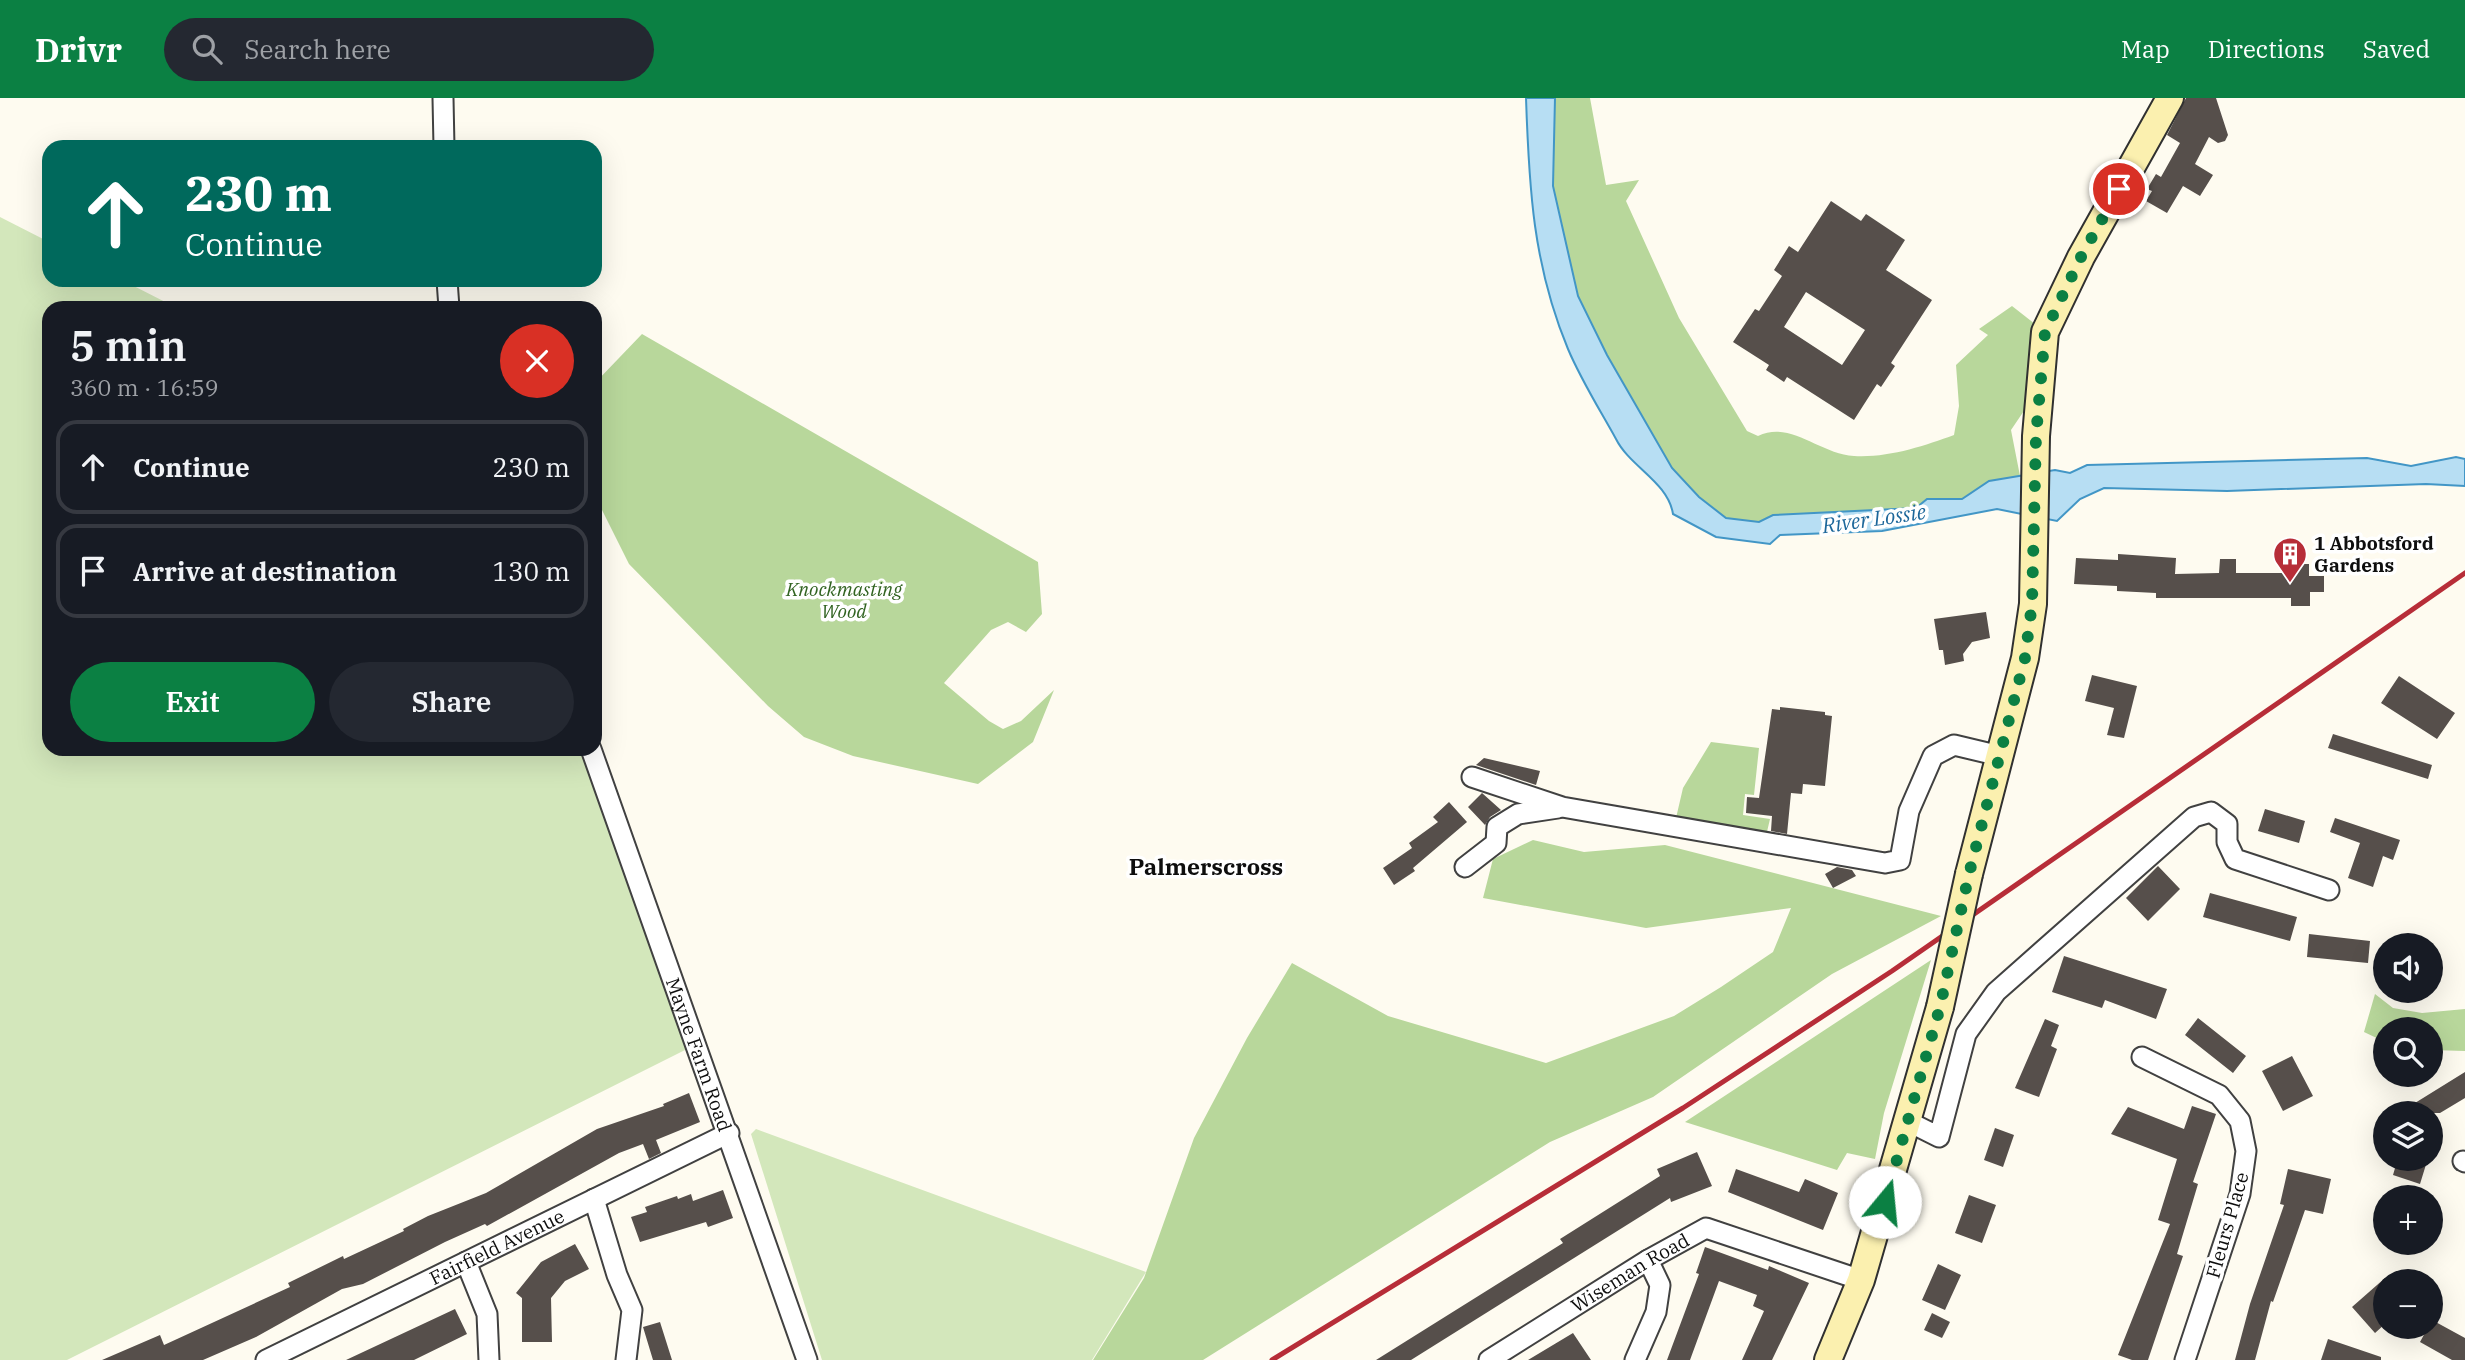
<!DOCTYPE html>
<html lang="en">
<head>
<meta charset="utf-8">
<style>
  body { margin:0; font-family:"IBM Plex Serif",serif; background:#242831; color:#f1f3f6; height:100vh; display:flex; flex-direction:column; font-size:26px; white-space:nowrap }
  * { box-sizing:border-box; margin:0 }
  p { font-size:23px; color:#9ea1a6 }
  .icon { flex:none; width:38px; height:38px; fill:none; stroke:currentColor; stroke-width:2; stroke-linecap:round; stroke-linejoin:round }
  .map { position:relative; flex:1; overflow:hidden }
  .panel { position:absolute; left:42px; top:203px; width:560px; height:455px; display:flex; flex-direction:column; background:#171b24; border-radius:21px; box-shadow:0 7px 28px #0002 }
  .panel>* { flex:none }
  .banner { position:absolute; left:42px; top:42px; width:560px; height:147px; border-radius:21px; box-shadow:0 7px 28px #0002; background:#00695c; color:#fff; overflow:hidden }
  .fabs { position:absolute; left:2373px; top:835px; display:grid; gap:14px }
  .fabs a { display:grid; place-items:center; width:70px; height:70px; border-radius:50%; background:#171b24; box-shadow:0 7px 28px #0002; font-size:35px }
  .pin { position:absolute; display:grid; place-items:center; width:60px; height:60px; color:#fff; margin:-30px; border:4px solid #fff; border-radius:50%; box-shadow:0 2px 7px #0007 }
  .me { position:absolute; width:77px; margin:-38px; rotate:17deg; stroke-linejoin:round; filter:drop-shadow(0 0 5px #0008) }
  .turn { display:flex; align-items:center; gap:24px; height:147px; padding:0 28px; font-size:32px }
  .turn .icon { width:91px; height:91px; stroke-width:2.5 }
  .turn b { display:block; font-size:49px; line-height:60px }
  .round { display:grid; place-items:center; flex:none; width:74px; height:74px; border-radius:37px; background:#242831 }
  .summary { display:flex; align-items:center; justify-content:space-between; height:119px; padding:0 28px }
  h1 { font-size:42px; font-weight:600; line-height:52px }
  .cta { display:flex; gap:14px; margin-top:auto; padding:14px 28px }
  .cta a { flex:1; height:80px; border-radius:42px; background:#0b8043; color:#fff; font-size:28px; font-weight:600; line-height:80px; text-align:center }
  .cta a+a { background:#242831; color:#f1f3f6 }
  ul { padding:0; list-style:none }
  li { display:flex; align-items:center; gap:21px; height:94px; margin:0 14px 10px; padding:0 14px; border:4px solid #363941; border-radius:21px }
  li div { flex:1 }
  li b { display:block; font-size:26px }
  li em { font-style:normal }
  header { display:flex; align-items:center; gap:42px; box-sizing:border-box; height:98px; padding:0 35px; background:#0b8043; color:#fff }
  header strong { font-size:33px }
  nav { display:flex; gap:38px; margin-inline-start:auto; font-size:24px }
  .search { width:490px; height:63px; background:#242831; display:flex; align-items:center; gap:18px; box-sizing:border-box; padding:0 24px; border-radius:38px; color:#9ea1a6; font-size:26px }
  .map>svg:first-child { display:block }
</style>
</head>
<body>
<header>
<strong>Drivr</strong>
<div class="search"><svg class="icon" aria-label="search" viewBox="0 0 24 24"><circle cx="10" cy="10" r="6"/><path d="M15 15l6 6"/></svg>Search here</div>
<nav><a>Map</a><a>Directions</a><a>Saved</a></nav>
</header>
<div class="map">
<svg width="2465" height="1262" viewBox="0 0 2465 1262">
  <rect width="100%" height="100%" fill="#fefbf0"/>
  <path fill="#d3e7bb" d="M0,119L49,144V182H122L177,210H49V651H586L697,946L67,1262H0Z
    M756,1031L1146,1174L1092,1262H822L751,1036Z"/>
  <path fill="#b8d79b" d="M1555,0H1590L1606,87L1639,82L1626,103L1679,220L1747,333L1758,338C1791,322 1819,356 1854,358C1888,360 1924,348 1954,337L1959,308L1956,267L1988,237L1979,231L2012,208L2045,234L2040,289L2011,332L2020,378L1989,383L1962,401H1927L1916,410L1773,417L1759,424L1726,420L1699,399L1672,370L1607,257L1578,198L1553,88Z
    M642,236L1038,464L1042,516L1026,534L1008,524L991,532L944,585L989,623L1003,631L1021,623L1054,592L1033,644L978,686L853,658L804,639L768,608L629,466L595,398V285Z
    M1711,644L1759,650L1754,697L1745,696L1743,717L1770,721L1766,738L1676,720L1683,690Z
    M1533,742L1584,754L1665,747L1941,818L1832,876L1653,999L1550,1044L1203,1262H1093L1144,1180L1194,1040L1247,940L1292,865L1388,918L1546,965L1674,918L1721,889L1773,854L1791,810L1646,830L1483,800L1493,761Z
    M1931,862L1884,1015L1875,1061L1847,1055L1837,1072L1685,1024Z
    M2375,896L2393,910L2422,915L2465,911V953L2431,952V931H2385V944L2364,934Z"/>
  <path fill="#b7def3" stroke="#4296c6" stroke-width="2" d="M1526,0H1555L1553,88L1578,198L1607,257L1672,370L1699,399L1726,420L1759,424L1773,417L1916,410L1927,401H1962L1989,383L2055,372L2070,375L2087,367L2367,360L2411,368L2456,359L2465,361V388L2426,386L2227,393L2104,390L2080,401L2057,423L1997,411L1882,433L1780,437L1770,446L1716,439L1673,416C1668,384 1630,369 1616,341C1600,312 1581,282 1568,251C1533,167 1529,90 1526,0Z"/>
  <path fill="#564f4b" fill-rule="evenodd" d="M2186,0H2216L2228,37L2225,43L2218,45L2209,39L2195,66L2213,77L2200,98L2183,88L2167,115L2146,103L2152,93L2147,91L2156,76L2161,79L2180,45L2167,37Z
    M1831,103L1861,123L1866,116L1905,142L1886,172L1932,202L1891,265L1895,268L1881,289L1877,286L1854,322L1787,279L1784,284L1766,272L1769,267L1733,244L1755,211L1759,213L1782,178L1774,172L1789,148L1798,154ZM1806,194L1865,232L1842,267L1784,229Z
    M2118,456L2176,460L2175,476L2219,475L2220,461H2236V475H2288V466H2309V478H2324V494H2310V508H2291V500H2156V495L2117,493V488L2074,486L2076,460L2118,462Z
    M1986,514L1990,540L1972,544L1963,556L1964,563L1945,567L1943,552H1939L1934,521Z
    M2092,577L2137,588L2124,640L2107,637L2114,610L2085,603Z
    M2399,578L2455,615L2437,641L2381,605Z
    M1780,609L1825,614V617L1832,618L1825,688L1803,686L1802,696L1791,695L1787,736L1771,733L1772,718L1746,715L1747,699L1759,700L1772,611L1780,612Z
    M2333,636L2432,667L2428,681L2328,650Z
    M1484,660L1540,673L1536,687L1476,667Z
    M1482,695L1501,712L1490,719L1485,727L1468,709Z
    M1449,704L1467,724L1413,770L1415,773L1394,787L1383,770L1412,750L1409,745L1438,724L1433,719Z
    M2265,711L2305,723L2299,745L2258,733Z
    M2335,720L2400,742L2393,762L2383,758L2373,789L2348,780L2360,745L2330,734Z
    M2158,768L2180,791L2148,823L2126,800Z
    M1837,769L1852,772L1856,778L1833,790L1825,776Z
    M2210,795L2297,819L2290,843L2203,819Z
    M2309,836L2370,843L2368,865L2307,859Z
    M2064,858L2167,891L2156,921L2105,902L2102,910L2052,894Z
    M2198,920L2246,958L2233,975L2185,937Z
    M2045,921L2059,927L2051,948L2057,951L2039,999L2015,990Z
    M2292,958L2313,998L2283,1013L2262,973Z
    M2465,974V1000L2440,1015H2422L2415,1005Z
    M689,995L700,1024L656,1042L661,1055L649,1061L643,1046L619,1055L487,1128L485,1126L445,1144L363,1186L342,1191L256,1239L203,1262H102L160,1237L164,1247L290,1189L288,1185L343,1158L344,1161L404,1133L403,1131L428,1118L486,1095L597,1031L664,1008L663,1006Z
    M2192,1008L2216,1016L2193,1084L2198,1086L2177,1156L2183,1158L2148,1262H2132L2118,1257L2170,1126L2158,1122L2177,1061L2111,1036L2128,1009L2184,1031Z
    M1995,1030L2014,1037L2003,1069L1984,1062Z
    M1697,1054L1712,1088L1671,1104L1670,1100L1411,1262H1376L1563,1145L1560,1141L1660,1078L1657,1071Z
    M2398,1060H2428L2420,1086L2393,1077Z
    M1736,1071L1799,1094L1805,1081L1838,1095L1823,1132L1728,1094Z
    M2288,1071L2331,1081L2323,1116L2305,1112L2273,1204L2271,1203L2255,1262H2235L2250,1206L2284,1107L2280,1106Z
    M723,1092L733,1120L708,1129L706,1124L640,1144L631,1119L647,1114L645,1109L677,1098L678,1101L691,1096L693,1103Z
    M1969,1097L1996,1107L1982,1145L1955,1135Z
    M575,1146L589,1171L565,1183L551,1200L552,1244H522V1200L516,1195L541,1164Z
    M1705,1149L1768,1172L1769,1168L1809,1185L1772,1262H1742L1764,1213L1753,1208L1757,1197L1719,1183L1690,1262H1667L1699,1176L1696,1175Z
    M1938,1166L1961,1177L1945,1212L1922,1202Z
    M2385,1180V1226L2375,1235L2352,1209Z
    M455,1211L467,1236L414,1262H346Z
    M1932,1215L1950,1224L1942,1240L1924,1232Z
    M2432,1222L2465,1240V1262H2452L2420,1244Z
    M660,1224L672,1262H653L643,1229Z
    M1573,1235L1591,1262H1528Z
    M2328,1241L2381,1259V1262H2321Z"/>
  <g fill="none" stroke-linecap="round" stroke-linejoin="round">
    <g stroke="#414141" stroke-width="23">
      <g id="street">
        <path d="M443,0L444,49"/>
        <path d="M447,182L449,210"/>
        <path id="s1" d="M591,651L807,1262"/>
        <path d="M1472,679L1562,709L1885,765L1900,762L1909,713L1933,658L1954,647L2000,658"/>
        <path d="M1465,769L1496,745L1497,729L1518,716L1558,710"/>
        <path d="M2142,959L2219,997L2240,1023L2246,1053L2240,1096L2185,1262"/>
        <path d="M1909,1024L1939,1039L1966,936L1996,894L2194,719L2211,714L2227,726V744L2235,761L2329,792"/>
        <path d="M2463,1063L2465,1064"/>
        <path d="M594,1101L617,1177L632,1212L626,1262"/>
        <path d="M466,1164L487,1216L489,1262"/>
        <path id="s2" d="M266,1262L729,1035"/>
        <path id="s3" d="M1489,1262L1648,1162L1706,1130L1861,1182"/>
        <path d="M1635,1262L1656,1214L1660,1187L1648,1162"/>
      </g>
    </g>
    <g stroke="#303030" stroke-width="30">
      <path id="secondary" d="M1969,776L2025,560L2033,506L2036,338L2045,234L2081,159L2170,0
        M1828,1262L1861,1182L1940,909"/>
    </g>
    <use href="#street" stroke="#fff" stroke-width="19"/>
    <use href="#secondary" stroke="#fbf0af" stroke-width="26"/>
    <path stroke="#b72d38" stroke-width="5" d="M1272,1262L1683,1010L1892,873L2465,475"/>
    <g stroke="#303030" stroke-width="30" stroke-linecap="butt">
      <path id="secondary-bridge" d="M1940,909L1969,776"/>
    </g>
    <use href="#secondary-bridge" stroke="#fbf0af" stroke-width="26"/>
  </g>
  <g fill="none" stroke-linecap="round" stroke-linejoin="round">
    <path stroke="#0b8043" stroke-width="12" stroke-dasharray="0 21.6" d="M1885,1104L1940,909L1969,776L2025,560L2032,506L2036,338L2045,234L2081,159L2119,91"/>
  </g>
  <defs>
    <g id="building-pin" transform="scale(1.75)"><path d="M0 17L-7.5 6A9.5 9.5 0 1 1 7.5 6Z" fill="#b72d38" stroke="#fff"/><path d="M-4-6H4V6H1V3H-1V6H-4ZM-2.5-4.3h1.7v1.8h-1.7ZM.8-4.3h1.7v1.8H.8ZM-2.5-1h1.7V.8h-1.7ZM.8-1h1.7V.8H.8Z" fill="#fff"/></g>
  </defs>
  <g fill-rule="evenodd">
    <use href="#building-pin" x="2290" y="456"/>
  </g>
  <g text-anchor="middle" stroke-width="7" stroke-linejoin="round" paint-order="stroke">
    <g font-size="19" font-weight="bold" fill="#0e0e0e" stroke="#fff" text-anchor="start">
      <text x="2314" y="452">1 Abbotsford<tspan x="2314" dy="22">Gardens</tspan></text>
    </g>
    <g font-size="19" font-style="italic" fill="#316321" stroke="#fff">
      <text x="844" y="498">Knockmasting<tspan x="844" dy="22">Wood</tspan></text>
    </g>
    <g font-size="19" fill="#0e0e0e" stroke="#fff">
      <text dy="7" stroke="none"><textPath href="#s1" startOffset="324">Mayne Farm Road</textPath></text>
      <text transform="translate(2227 1127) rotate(-74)" y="7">Fleurs Place</text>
      <text dy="7" stroke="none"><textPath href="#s2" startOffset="257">Fairfield Avenue</textPath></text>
      <text dy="7" stroke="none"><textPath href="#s3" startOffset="166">Wiseman Road</textPath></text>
    </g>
    <g font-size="21" font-style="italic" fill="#1d679a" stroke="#fff">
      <text transform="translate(1874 421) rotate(-8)" y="7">River Lossie</text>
    </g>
    <g font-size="23" font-weight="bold" fill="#0e0e0e" stroke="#fff">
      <text x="1206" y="777">Palmerscross</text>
    </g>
  </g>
</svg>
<div class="fabs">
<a><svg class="icon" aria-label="sound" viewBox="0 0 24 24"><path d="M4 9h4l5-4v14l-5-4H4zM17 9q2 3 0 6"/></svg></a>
<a><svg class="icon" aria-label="search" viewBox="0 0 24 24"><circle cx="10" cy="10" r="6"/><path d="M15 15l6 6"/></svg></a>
<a><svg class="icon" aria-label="layers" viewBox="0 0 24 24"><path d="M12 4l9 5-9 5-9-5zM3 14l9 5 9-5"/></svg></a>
<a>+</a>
<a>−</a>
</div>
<div class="pin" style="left:2119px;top:91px;background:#d93025"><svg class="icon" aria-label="arrive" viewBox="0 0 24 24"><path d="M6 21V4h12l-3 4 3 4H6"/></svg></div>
<svg class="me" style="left:1885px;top:1104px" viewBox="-20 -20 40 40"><circle r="19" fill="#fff"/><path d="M0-13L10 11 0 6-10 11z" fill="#0b8043"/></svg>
<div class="banner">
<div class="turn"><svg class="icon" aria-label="ahead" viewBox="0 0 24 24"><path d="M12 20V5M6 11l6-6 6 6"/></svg><div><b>230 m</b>Continue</div></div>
</div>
<section class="panel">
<div class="summary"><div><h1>5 min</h1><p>360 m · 16:59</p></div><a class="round" style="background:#d93025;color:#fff"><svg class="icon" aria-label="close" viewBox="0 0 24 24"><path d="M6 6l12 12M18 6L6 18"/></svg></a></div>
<ul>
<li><svg class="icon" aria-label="ahead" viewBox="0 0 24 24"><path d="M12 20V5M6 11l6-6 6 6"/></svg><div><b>Continue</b></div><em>230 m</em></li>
<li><svg class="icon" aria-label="arrive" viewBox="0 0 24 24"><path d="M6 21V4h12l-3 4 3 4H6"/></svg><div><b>Arrive at destination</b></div><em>130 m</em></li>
</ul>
<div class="cta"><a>Exit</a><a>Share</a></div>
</section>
</div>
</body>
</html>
